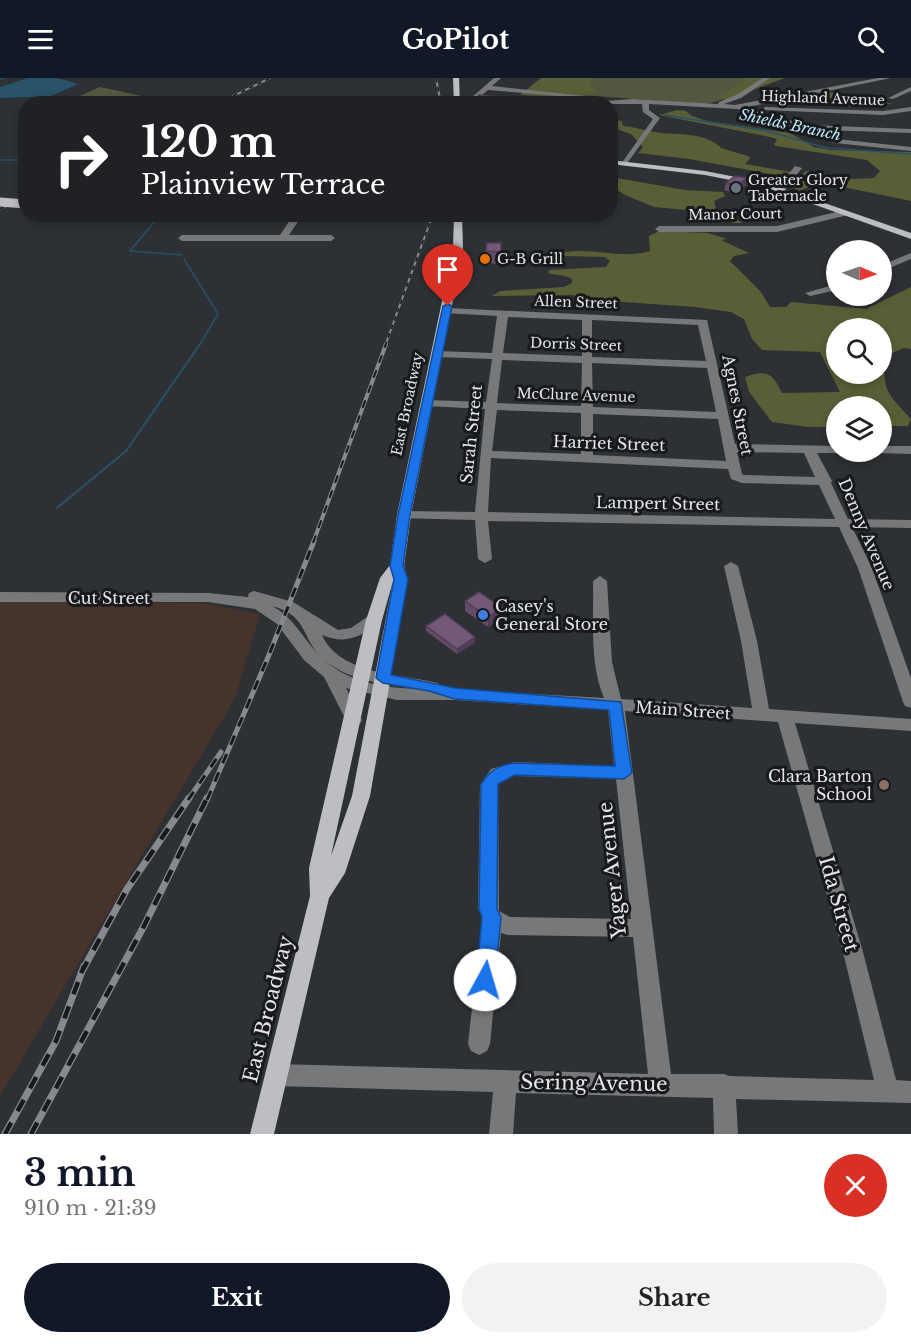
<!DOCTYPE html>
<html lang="en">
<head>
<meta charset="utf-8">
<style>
  body { margin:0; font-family:"Libre Baskerville",serif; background:#f2f2f2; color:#222; height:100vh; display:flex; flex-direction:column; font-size:22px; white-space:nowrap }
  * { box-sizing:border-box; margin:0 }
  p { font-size:20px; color:#767676 }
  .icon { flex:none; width:33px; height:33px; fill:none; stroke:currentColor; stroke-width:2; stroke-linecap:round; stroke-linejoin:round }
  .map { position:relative; height:1056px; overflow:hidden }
  .panel { display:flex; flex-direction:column; background:#fff; flex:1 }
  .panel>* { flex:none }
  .hud { position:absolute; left:18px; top:18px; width:600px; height:126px; border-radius:24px; box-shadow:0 3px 9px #0003; background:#202124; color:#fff; overflow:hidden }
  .needle { width:39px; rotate:92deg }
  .tools { position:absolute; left:826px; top:162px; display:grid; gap:12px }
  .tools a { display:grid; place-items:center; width:66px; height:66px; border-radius:50%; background:#fff; box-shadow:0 3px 9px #0003; font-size:30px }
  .pin { position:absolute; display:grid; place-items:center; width:51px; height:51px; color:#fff; margin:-62px -26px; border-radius:50% 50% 50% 0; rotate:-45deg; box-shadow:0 0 6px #0007 }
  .pin .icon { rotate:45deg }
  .me { position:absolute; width:66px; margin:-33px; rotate:6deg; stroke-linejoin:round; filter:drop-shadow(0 0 4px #0008) }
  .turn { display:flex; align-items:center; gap:21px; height:126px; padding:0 24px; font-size:27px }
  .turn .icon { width:78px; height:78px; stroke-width:2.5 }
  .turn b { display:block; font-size:42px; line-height:51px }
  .round { display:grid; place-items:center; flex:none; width:63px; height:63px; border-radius:32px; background:#f2f2f2 }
  .headline { display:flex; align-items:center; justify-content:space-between; height:102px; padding:0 24px }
  h1 { font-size:36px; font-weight:800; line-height:45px; color:#111827 }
  .cta { display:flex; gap:12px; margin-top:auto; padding:12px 24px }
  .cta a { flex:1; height:69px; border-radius:36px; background:#111827; color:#fff; font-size:24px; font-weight:800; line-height:69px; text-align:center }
  .cta a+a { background:#f2f2f2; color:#222 }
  header { display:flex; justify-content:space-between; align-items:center; height:78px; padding:0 24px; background:#111827; color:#fff; font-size:27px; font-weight:800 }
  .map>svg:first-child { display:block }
</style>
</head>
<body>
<header><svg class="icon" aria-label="menu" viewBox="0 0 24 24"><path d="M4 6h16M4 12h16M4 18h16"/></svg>GoPilot<svg class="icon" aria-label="search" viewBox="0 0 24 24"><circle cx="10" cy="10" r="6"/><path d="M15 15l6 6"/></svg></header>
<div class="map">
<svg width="911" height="1056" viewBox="0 0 911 1056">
  <rect width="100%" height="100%" fill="#2d3135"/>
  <path fill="#46332c" d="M0,523L200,525L260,536L235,620L0,1018Z"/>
  <path fill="#555841" d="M582,0H751C740,16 723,23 704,26L567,16Z
    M100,9L174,25L75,23L77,19Z"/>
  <path fill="#5a5e36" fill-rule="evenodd" d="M541,0H592L590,7L598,14L577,20L520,17Z
    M742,0H785L725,22L718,18L747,2Z
    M826,14L859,18L893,26L834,28L827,26L832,21L818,15Z
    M677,32L686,33L692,38L707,43L790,55L814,69L831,72L911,74V123L819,104L800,113L788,107L806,93L854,101L874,100L880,93L867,82L776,68L774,67L777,61L770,59L659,37Z
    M610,41L622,43L623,48C635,49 643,52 655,54C679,58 704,53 721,70L748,78L750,80L745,86L791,94L785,98L776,97L689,81L638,75L643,69L631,56L611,49Z
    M611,99L685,112L723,114L725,118L714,123L716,131L743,145H733L708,134L654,129L625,117L611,108Z
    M660,153L708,155L727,161L721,162L749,175L734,178L730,183L761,214L770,229H786L791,224L866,231L911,209V271L904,270L885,278C882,313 888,316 911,341L908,348H882V328H837V349H808L772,344L749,314L745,299C766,291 773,295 782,315L840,314L820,274L762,272L752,261L744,241L731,234L695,229L595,222L571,217L492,218L500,213L564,209L572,205V201C565,196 556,198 548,195L549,192L606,189L610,183L605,179L564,178L562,175C591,168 620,182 650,173L649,158ZM837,250H882V296H837Z"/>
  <path fill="#275268" d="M28,0H57L78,6L51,18L0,20V9Z"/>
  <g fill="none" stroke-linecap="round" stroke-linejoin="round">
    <path stroke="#275268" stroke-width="1.5" d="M0,1L4,0
      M664,37L767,53L827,70L911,76
      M0,82H26
      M176,136L155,143L130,173L182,177
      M184,181L218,236L199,268"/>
    <path stroke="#275268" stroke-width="2" d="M57,430L126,373L200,266"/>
    <path fill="#77787a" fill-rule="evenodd" d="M494,0H501L492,8L585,18L582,20L488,12L472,26H464Z
      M763,0H770L741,20L724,26L735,27L878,0H891L743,30L808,47L911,51V55L823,52L827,57L836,61L911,69V73L835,65L821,61L815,51L737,31L649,26V32L660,40L625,88L621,86L653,41L643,34L642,26H567L632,21L718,26L719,24L736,17Z
      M911,9V13L893,21L888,20Z
      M765,29L883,33L911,29V33L883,37L763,32Z
      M795,88L802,90L784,113H778V109Z
      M845,132L849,135L848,137L777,154H659L655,151L659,148H777Z
      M294,136H303L289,157H331L335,160L331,163H182L178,160L182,157H280Z
      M911,175V181L882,193V187Z
      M837,206V212L810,218L805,215Z
      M447,230L707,242L735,366L837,368V374L841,375H817L832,403L831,405L848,441L911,442V450L852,449L872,490L911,600V630L905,628L903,624L858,490L839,449L488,443L492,481L485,485L478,481L475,442L399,440L397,437L399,434L404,433L475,434L485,331L427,328L421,325L427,322L486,324L492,281L438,279L433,276L438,273L492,275L497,238L443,235L442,233ZM508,239L582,242V278L503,275ZM592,242L698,247L706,283L592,279ZM502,282L582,285L581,328L497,325ZM592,285L707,290L716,334L593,329ZM497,332L581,335V376L492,373ZM593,336L718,341L726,383L593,377ZM737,374L804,375L815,399L744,397L742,396ZM491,380L728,391L731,401L742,405L819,407L835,441L488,434Z
      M882,368H911V376L878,375L882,374Z
      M731,484L738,488L757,563L769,631L911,641V653L795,645L863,874L896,1002L911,1003V1025L736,1021L738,1056H714L713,1020L516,1015L513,1056H489L493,1014L276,1008L268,1005L265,997L268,989L276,986L648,996L633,859L507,857L501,855L490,966L487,973L479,977L471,973L468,966L482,839L478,831L480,707L491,691L515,684L614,688L608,632L455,622H397L346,610L362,642L360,646H348L324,599L304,582L277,546L255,531L208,524H0V514L208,515L248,519L249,515L254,513L293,524L338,552L351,550L370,537H380L383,540L380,543C361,559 346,567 322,557C340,597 401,596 438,605L446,611L604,620C589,585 594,541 593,503L600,498L607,503L612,584L621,621L752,630L741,563L724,488ZM272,528C310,538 300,561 324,582C349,603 385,606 416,611C375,609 337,602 311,568C299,553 290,537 272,528ZM625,633L778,644L843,874L874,1002L729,998L724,996H671ZM515,698L616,701L631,841L510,839L499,833L498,708L503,701Z"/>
    <path fill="#bcbec4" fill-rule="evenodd" d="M453,0H459L460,26H454Z
      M610,82L705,93L767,105L911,155V161L765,109L705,97L610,86Z
      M454,136H462L463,171L411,437L404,488L408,501L370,718L345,795L329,820L274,1056H250L310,818L309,790L366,542L380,500L390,487L397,437L453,171ZM393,503L352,718L331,778L382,542Z"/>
    <g stroke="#86898d" stroke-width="2">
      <path id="rail-far3" d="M436,0L441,26
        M217,26L270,0
        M0,131L26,118
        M385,268L433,136"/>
    </g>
    <g stroke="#86898d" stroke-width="4">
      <path id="rail-far2" d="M313,465L386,266"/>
    </g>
    <g stroke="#86898d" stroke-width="5">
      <path id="rail-far1" d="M188,722L221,674
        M207,722L269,577L314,463"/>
    </g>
    <g stroke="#86898d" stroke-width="7">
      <path id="rail" d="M81,895L127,811L189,720
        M5,1056L56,963L84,888
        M31,1056L144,848L207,720"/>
    </g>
    <use href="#rail-far3" stroke="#17191b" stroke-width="1.5" stroke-dasharray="4.5" stroke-linecap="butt"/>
    <use href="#rail-far2" stroke="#17191b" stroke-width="2" stroke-dasharray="8" stroke-linecap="butt"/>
    <use href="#rail-far1" stroke="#17191b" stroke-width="3" stroke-dasharray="10" stroke-linecap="butt"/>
    <use href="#rail" stroke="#17191b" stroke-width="4.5" stroke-dasharray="13" stroke-linecap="butt"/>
    <path stroke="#bcbec4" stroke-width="9" d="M0,124L26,126"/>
  </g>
  <path fill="#634c68" d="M747,100L746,107L736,115L724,112L726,105Z
    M501,165V186L486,185V173Z
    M465,523L502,530V540L488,549L465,533Z
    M426,548L475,564L457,576L426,553Z"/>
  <path fill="#503e55" d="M510,23V26H478Z
    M747,100L746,107L736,115L737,107Z
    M502,530V540L488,549V539Z
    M475,559V564L457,576V571Z"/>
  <path fill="#735879" stroke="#503e55" stroke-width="1.5" d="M479,17L510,20V23L469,26Z
    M735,98L747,100L737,107L726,105Z
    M487,165H501V174L486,173Z
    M479,514L502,530L488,539L465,523Z
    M445,536L475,559L457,571L426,548Z"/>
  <path fill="#1a73e8" stroke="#114b97" stroke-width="1.5" d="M448,226L452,228L410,437L403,488L408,501L391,597L455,610L621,624L632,695L624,701L515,697L498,706L497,831L501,839L495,902L492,908L485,911L479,908L476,902L482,839L479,831L481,707C488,693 499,687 515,685L615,688L609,632L455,621L429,613L383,605L376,600L394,501L390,488L398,437L443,228Z"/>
  <circle fill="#6b7280" stroke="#17191b" stroke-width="2" cx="736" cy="110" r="6"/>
  <circle fill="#e8710a" stroke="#17191b" stroke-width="2" cx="485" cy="181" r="6"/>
  <circle fill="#3f7fe0" stroke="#17191b" stroke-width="2" cx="483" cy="537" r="6"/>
  <circle fill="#8d6e63" stroke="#17191b" stroke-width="2" cx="884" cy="707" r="6"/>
  <g text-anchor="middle" stroke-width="6" stroke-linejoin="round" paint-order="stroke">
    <g font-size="14" fill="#e3e5e8" stroke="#17191b">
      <text transform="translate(823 20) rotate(2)" y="5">Highland Avenue</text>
      <text transform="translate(735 136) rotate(-1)" y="5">Manor Court</text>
      <text transform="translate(576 224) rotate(2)" y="5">Allen Street</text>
      <text transform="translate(576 266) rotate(2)" y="5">Dorris Street</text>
      <text transform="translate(576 317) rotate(2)" y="5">McClure Avenue</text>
      <text transform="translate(407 326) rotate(-78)" y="5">East Broadway</text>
    </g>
    <g font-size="14" fill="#e3e5e8" stroke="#17191b" text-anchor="start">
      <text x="748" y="107">Greater Glory<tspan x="748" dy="16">Tabernacle</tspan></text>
      <text x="497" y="186">G-B Grill</text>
    </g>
    <g font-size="15" font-style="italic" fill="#bde7fe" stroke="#17191b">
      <text transform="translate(790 47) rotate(12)" y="5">Shields Branch</text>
    </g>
    <g font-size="16" fill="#e3e5e8" stroke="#17191b">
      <text transform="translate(738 327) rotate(79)" y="6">Agnes Street</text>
      <text transform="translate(471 356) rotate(-84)" y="6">Sarah Street</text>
      <text transform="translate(609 365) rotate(2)" y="6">Harriet Street</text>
      <text transform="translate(658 425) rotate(1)" y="6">Lampert Street</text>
      <text transform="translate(867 456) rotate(67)" y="6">Denny Avenue</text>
      <text x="109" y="526">Cut Street</text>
      <text transform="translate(683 632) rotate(4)" y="6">Main Street</text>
    </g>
    <g font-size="16" fill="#e3e5e8" stroke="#17191b" text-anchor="start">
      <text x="495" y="534">Casey's<tspan x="495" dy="18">General Store</tspan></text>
      <text x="872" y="704" text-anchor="end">Clara Barton<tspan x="872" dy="18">School</tspan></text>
    </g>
    <g font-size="20" fill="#e3e5e8" stroke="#17191b">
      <text transform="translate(612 792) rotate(-96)" y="7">Yager Avenue</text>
      <text transform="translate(839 826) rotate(74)" y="7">Ida Street</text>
      <text transform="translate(268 931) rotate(-76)" y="7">East Broadway</text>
      <text transform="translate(594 1005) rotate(1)" y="7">Sering Avenue</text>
    </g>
  </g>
</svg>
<div class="tools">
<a><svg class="needle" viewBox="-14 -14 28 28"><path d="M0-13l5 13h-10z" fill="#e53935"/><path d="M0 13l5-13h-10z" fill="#767676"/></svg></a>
<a><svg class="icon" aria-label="search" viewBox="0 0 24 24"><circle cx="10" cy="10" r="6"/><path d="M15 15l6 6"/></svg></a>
<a><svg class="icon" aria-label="layers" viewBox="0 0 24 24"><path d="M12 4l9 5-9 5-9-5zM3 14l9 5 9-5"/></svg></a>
</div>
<div class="pin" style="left:448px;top:228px;background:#d93025"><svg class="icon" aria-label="arrive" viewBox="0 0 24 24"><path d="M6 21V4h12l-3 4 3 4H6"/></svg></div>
<svg class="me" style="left:485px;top:902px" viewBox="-20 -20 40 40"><circle r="19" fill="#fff"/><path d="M0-13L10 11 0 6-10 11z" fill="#1a73e8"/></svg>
<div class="hud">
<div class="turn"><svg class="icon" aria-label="right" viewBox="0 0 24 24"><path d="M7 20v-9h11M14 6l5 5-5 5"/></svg><div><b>120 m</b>Plainview Terrace</div></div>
</div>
</div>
<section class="panel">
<div class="headline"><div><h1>3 min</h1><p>910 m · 21:39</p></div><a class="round" style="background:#d93025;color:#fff"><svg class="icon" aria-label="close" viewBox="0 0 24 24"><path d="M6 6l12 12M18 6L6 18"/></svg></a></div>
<div class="cta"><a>Exit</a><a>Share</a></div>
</section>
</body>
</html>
